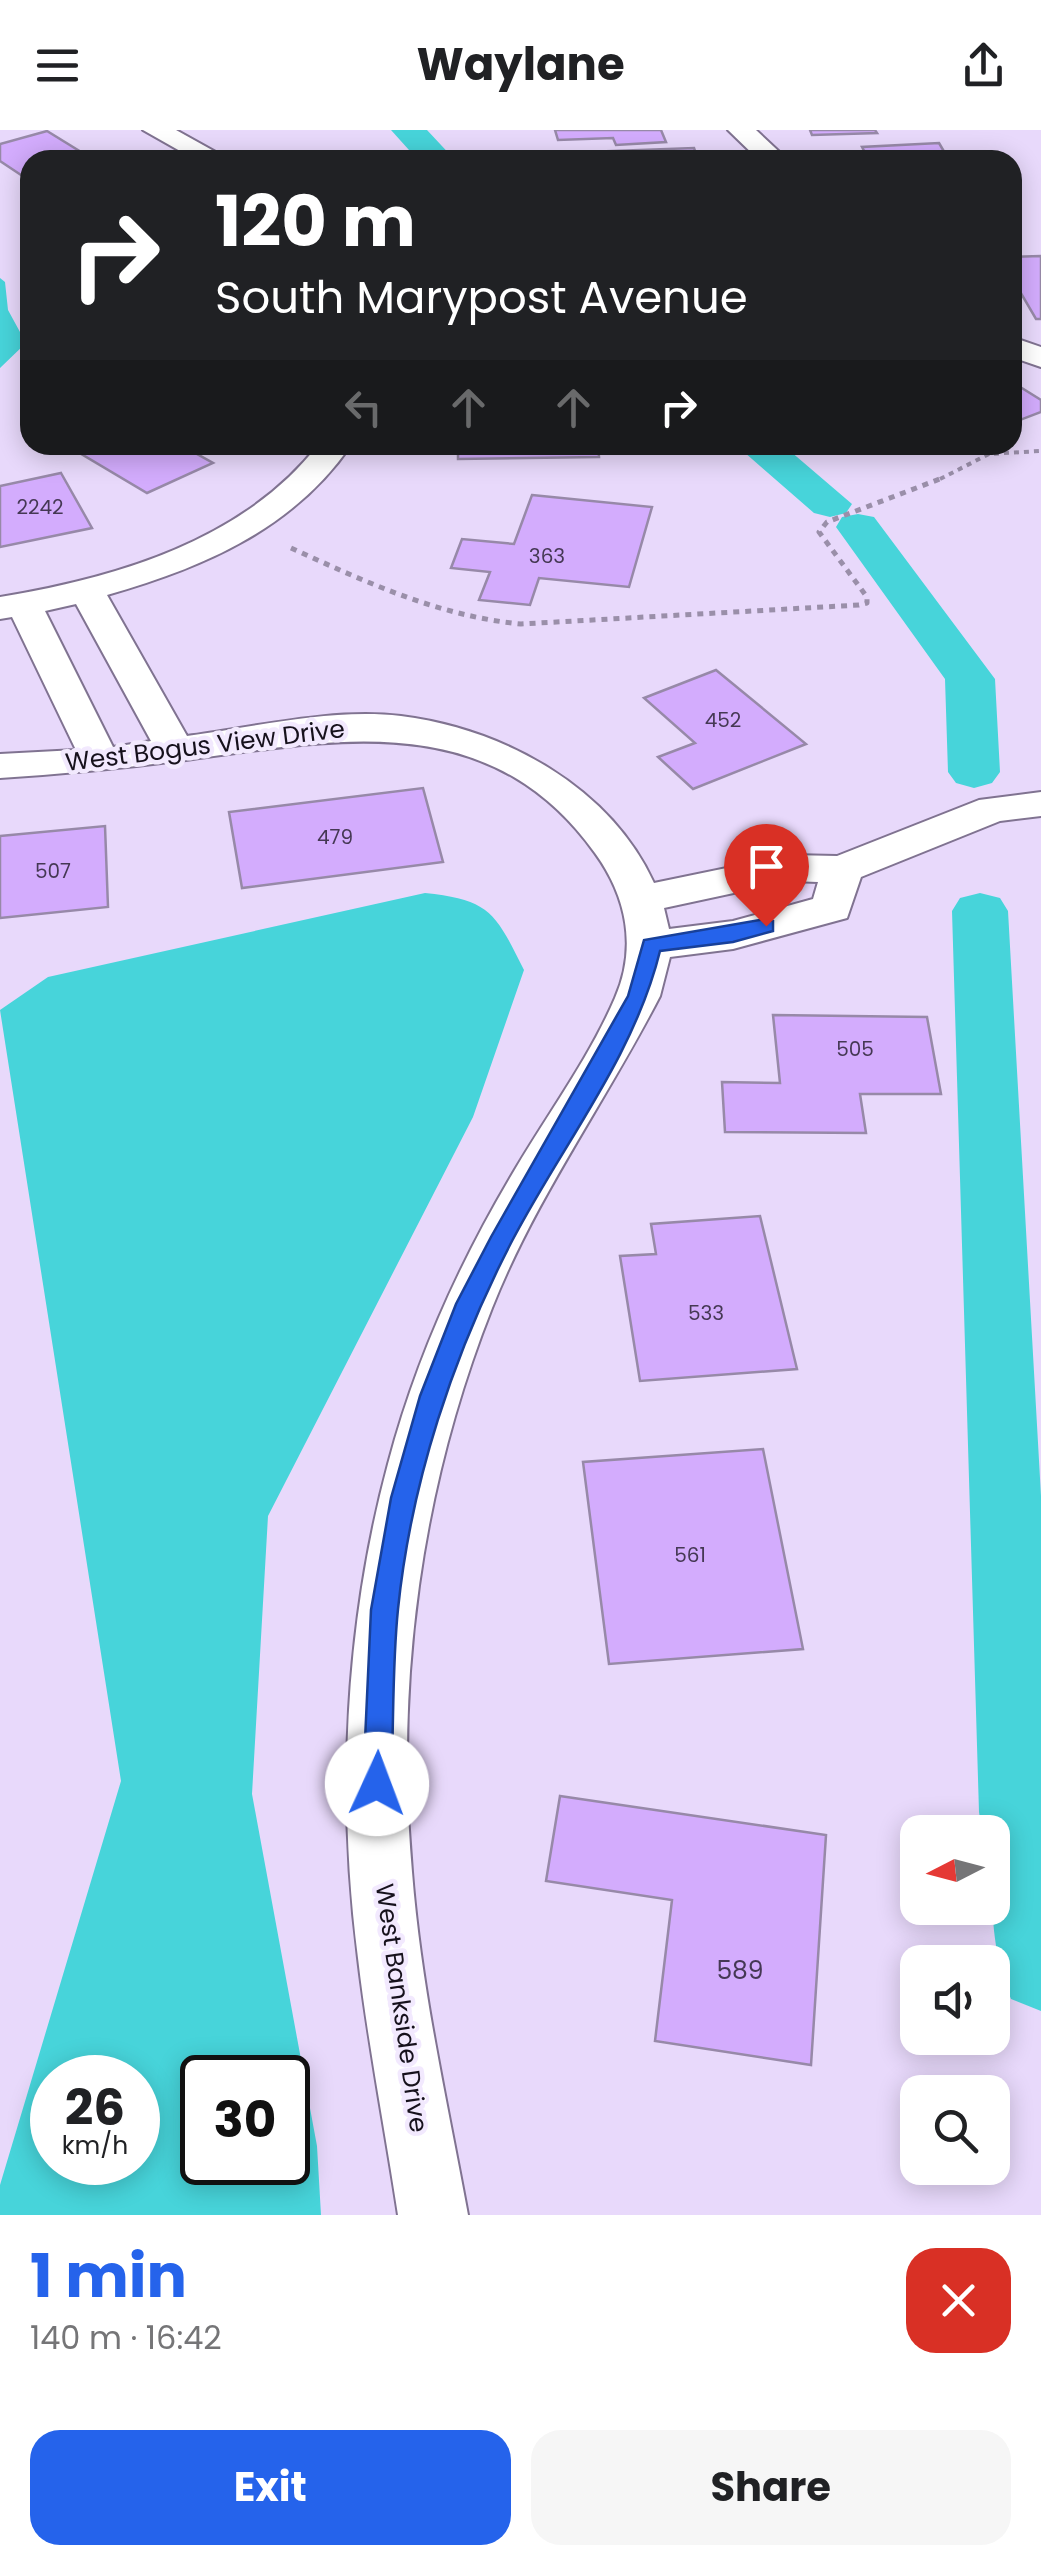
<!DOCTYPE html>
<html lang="en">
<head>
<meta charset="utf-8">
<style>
  body { margin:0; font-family:Poppins,sans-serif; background:#f6f6f6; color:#202124; height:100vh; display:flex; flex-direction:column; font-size:38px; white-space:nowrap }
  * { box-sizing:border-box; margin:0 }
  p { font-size:32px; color:#757577 }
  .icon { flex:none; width:55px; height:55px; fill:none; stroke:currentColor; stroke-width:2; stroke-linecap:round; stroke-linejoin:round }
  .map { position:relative; height:2085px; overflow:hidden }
  .sheet { display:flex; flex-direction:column; background:#fff; flex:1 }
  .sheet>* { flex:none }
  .hud { position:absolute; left:20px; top:20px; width:1002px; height:305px; border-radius:30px; box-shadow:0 5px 25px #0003; background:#202124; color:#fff; overflow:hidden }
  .needle { width:65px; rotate:264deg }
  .buttons { position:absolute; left:900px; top:1685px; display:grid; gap:20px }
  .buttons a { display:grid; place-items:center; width:110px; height:110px; border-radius:20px; background:#fff; box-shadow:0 5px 25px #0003; font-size:50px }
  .speed { position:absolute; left:30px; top:1925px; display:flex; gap:20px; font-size:50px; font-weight:700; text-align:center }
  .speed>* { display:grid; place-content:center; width:130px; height:130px; border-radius:50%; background:#fff; box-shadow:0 5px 25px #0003; line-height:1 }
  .speed small { font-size:25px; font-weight:400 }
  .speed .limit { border:5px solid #111; border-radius:15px; background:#fff; color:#111 }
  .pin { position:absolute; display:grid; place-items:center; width:85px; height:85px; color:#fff; margin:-102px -42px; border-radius:50% 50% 50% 0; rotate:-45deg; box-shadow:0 0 10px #0007 }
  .pin .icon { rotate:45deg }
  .me { position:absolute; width:110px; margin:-55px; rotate:2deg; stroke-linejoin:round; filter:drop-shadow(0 0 8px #0008) }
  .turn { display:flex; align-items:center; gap:35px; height:210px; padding:0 30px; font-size:45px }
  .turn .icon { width:130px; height:130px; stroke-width:2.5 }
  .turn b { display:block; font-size:70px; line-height:85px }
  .lanes { display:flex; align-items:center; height:95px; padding:0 30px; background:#0003; justify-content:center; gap:50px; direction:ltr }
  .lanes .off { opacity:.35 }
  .round { display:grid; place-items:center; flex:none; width:105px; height:105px; border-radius:30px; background:#f6f6f6 }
  .head { display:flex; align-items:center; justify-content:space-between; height:170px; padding:0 30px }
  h1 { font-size:60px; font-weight:700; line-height:75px; color:#2563eb }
  .button { display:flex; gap:20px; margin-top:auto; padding:20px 30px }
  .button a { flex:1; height:115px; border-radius:30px; background:#2563eb; color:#fff; font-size:40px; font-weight:700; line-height:115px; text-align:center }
  .button a+a { background:#f6f6f6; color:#202124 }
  header { display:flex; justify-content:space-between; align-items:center; height:130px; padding:0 30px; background:#fff; font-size:45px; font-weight:700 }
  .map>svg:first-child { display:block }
</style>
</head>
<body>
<header><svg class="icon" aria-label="menu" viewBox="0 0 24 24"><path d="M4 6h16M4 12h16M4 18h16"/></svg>Waylane<svg class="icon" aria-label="share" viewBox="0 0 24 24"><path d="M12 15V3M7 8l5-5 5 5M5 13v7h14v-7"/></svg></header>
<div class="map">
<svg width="1041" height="2085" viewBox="0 0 1041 2085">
  <rect width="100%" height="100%" fill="#e8d9fb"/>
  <path fill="#47d4da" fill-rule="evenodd" d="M0,148L5,152L8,180L26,213L0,238Z
    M425,763C490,770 495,782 524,840L473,987L268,1386L252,1664L317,2016L321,2085H0V2055L121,1651L0,880L48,847ZM52,1948H138V2032H52ZM202,1948H288V2032H202Z"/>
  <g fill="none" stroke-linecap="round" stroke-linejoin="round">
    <path fill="#47d4da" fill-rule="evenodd" d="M391,0H427L455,30H418Z
      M736,315H783L852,374L846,383L830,387L814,383Z
      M858,384L874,387L995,549L1000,642L992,653L974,658L956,653L948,642L945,549L836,397L842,387Z
      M980,763L1000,768L1008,781L1041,1366V1881L1011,1869C988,1814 992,1761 992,1702H982L979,1682L952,781L960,768Z"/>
  </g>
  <path fill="#d3acfd" stroke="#9789a8" stroke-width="2.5" d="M555,0H661L666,12L616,15L613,8L558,10Z
    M810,0H875L877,3L812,5Z
    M47,1L94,30H30V51L0,31V14Z
    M939,13L949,30H869L862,17Z
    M694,18L698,30H589L587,22Z
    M1041,126V189H1036L1012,148V127Z
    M1017,255L1041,270V282L1012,293V257Z
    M81,315H201L190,320L213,333L147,363L73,319Z
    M458,315H598L599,327L458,329Z
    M61,343L92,398L0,417V356Z
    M532,365L652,377L629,457L539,448L530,475L479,470L490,442L451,438L462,409L514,414Z
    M716,540L806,614L693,659L658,627L695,613L644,568Z
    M423,658L443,732L242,758L229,682Z
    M105,696L108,777L0,788V706Z
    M773,885L927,887L941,964H860L866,1003L725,1002L722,952L780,953Z
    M760,1086L797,1239L640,1251L620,1126L656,1124L651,1094Z
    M763,1319L803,1519L609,1534L583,1332Z
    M560,1666L826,1705L811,1935L655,1911L672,1770L546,1751Z"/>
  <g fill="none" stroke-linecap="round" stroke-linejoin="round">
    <g stroke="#807391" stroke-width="4">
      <path id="street" d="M143,0H176L230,30H196Z
        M728,0H756L788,30H759Z
        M1012,207L1041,217V237L1012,227Z
        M318,315H351C293,399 203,438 107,465L187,606C256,597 331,578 401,586C504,599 610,657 654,753L790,725L837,726L979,670L1041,662V686L1000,691L861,747L847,788L733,819L670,827L660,866C606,971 535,1069 492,1178C421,1357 395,1551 412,1742C421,1858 447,1971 468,2085H398C385,1999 368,1914 358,1828C337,1664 345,1494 388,1334C415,1232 457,1138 510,1048C544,989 588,931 615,868C637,818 627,767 595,723C490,577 338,609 186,630C124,638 63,644 0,648V624L76,620L12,487L0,489V467C116,448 243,411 318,315ZM76,474L151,611L113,617L45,481ZM790,751L818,752L813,769L733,791L669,799L664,778Z"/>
    </g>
    <path stroke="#9a8fa9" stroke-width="4" stroke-dasharray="5 5" stroke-linecap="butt" d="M940,349L989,324L1040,321"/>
    <path stroke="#9a8fa9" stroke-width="5" stroke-dasharray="6 6" stroke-linecap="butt" d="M291,418C366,452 438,486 521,494L859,475L867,473V467L819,402L827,392L945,347"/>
    <use href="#street" fill="#fff" fill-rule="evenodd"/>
  </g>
  <path fill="#2563eb" stroke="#184099" stroke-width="2.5" d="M766,789L773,791V801L733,812L660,821C634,927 562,1015 512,1111C453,1225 411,1352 398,1479C392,1537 394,1596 391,1654L387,1664L377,1668L367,1664L363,1654L371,1480L391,1368L420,1266L456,1174L491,1107L628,866L644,810Z"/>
  <g text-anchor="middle" stroke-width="9" stroke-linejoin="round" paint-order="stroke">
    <g font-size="20" fill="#453854">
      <text x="40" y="384">2242</text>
      <text x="547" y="433">363</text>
      <text x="723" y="597">452</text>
      <text x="335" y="714">479</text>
      <text x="53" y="748">507</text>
      <text x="855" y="926">505</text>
      <text x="706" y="1190">533</text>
      <text x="690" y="1432">561</text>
    </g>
    <g font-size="25" fill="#16111c" stroke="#f2e9fe">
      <text transform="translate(205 615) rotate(-7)" y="9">West Bogus View Drive</text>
      <text transform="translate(402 1878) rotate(82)" y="9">West Bankside Drive</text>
    </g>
    <g font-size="25" fill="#453854">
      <text x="740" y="1849">589</text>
    </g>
  </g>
</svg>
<div class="buttons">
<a><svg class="needle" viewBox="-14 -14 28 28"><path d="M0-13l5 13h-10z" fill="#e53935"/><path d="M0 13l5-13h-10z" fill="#757577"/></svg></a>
<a><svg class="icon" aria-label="sound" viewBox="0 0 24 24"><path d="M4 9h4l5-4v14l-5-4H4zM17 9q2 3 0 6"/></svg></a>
<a><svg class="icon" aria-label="search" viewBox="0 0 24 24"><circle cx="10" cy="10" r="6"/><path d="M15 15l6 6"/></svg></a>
</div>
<div class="speed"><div>26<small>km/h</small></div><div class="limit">30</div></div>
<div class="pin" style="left:766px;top:796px;background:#d93025"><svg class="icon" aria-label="arrive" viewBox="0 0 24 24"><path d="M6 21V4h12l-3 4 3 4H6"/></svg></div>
<svg class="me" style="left:377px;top:1654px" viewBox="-20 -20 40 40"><circle r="19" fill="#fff"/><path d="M0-13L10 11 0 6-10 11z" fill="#2563eb"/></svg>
<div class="hud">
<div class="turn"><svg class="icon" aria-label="right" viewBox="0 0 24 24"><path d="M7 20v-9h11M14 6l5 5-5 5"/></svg><div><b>120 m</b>South Marypost Avenue</div></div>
<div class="lanes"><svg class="icon off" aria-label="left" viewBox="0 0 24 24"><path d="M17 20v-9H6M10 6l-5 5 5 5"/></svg><svg class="icon off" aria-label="ahead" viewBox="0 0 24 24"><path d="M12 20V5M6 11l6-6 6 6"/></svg><svg class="icon off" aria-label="ahead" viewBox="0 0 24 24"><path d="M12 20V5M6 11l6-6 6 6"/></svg><svg class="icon" aria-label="right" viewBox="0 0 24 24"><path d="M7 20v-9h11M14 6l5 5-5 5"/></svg></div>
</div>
</div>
<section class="sheet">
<div class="head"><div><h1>1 min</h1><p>140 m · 16:42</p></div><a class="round" style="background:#d93025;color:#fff"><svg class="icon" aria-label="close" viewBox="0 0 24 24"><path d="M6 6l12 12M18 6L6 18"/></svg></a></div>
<div class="button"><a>Exit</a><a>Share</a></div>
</section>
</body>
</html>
